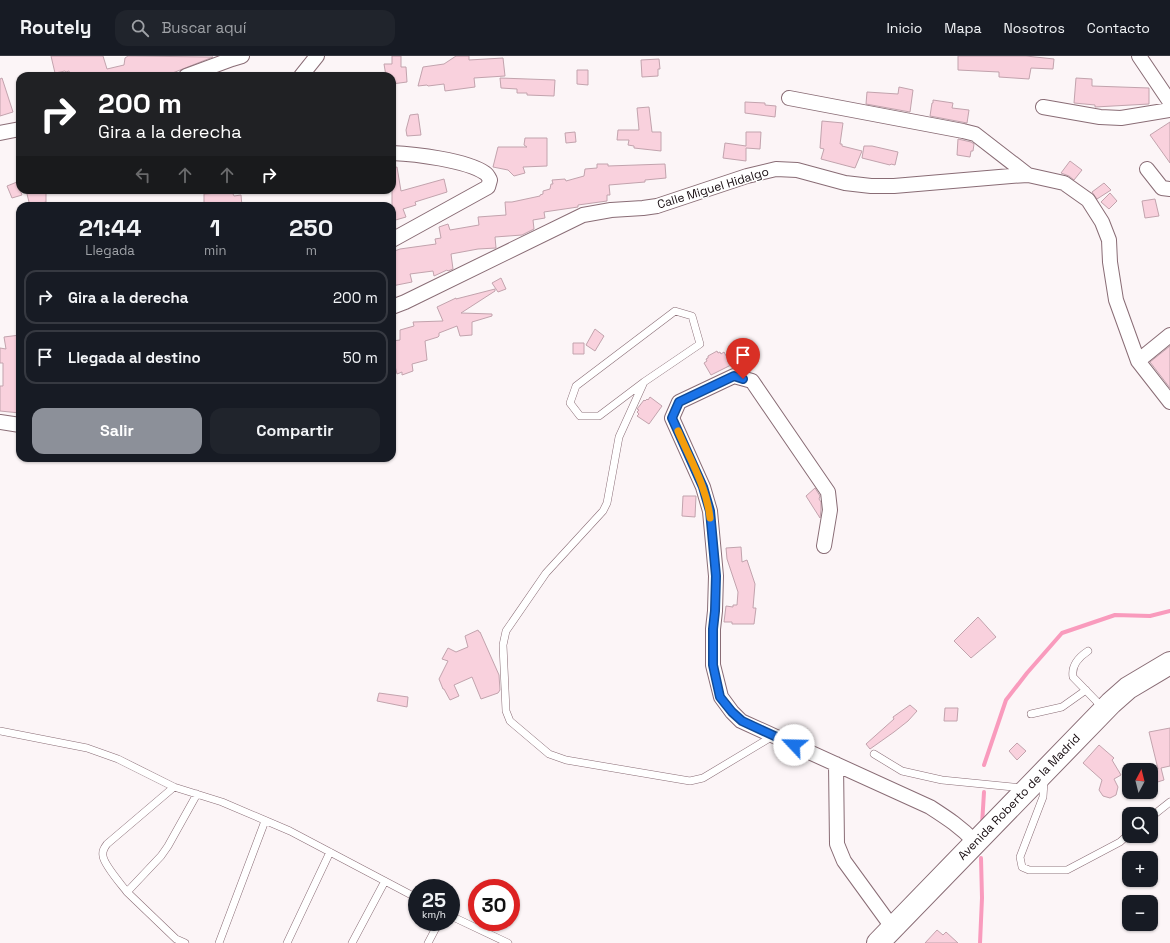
<!DOCTYPE html>
<html lang="es">
<head>
<meta charset="utf-8">
<style>
  body { margin:0; font-family:"Space Grotesk",sans-serif; background:#20242c; color:#f1f3f6; height:100vh; display:flex; flex-direction:column; font-size:15px; white-space:nowrap }
  * { box-sizing:border-box; margin:0 }
  p { font-size:13px; color:#9ea1a6 }
  .icon { flex:none; width:22px; height:22px; fill:none; stroke:currentColor; stroke-width:2; stroke-linecap:round; stroke-linejoin:round }
  .map { position:relative; flex:1; overflow:hidden }
  .panel { position:absolute; left:16px; top:146px; width:380px; height:260px; display:flex; flex-direction:column; background:#171b24; border-radius:12px; box-shadow:0 1px 3px #0004 }
  .panel>* { flex:none }
  .banner { position:absolute; left:16px; top:16px; width:380px; height:122px; border-radius:12px; box-shadow:0 1px 3px #0004; background:#202124; color:#fff; overflow:hidden }
  .needle { width:26px; rotate:7deg }
  .buttons { position:absolute; left:1122px; top:707px; display:grid; gap:8px }
  .buttons a { display:grid; place-items:center; width:36px; height:36px; border-radius:8px; background:#171b24; box-shadow:0 1px 3px #0004; font-size:20px }
  .speed { position:absolute; left:408px; top:823px; display:flex; gap:8px; font-size:20px; font-weight:700; text-align:center }
  .speed>* { display:grid; place-content:center; width:52px; height:52px; border-radius:50%; background:#171b24; box-shadow:0 1px 3px #0004; line-height:1 }
  .speed small { font-size:10px; font-weight:400 }
  .speed .limit { border:6px solid #d22; background:#fff; color:#111 }
  .pin { position:absolute; display:grid; place-items:center; width:34px; height:34px; color:#fff; margin:-41px -17px; border-radius:50% 50% 50% 0; rotate:-45deg; box-shadow:0 0 4px #0007 }
  .pin .icon { rotate:45deg }
  .me { position:absolute; width:44px; margin:-22px; rotate:294deg; stroke-linejoin:round; filter:drop-shadow(0 0 3px #0008) }
  .turn { display:flex; align-items:center; gap:14px; height:84px; padding:0 16px; font-size:18px }
  .turn .icon { width:52px; height:52px; stroke-width:2.5 }
  .turn b { display:block; font-size:28px; line-height:34px }
  .lanes { display:flex; align-items:center; height:38px; padding:0 16px; background:#0003; justify-content:center; gap:20px; direction:ltr }
  .lanes .off { opacity:.35 }
  .eta { display:flex; justify-content:space-evenly; align-items:center; height:68px; text-align:center }
  .eta b { font-size:24px; font-weight:600; line-height:28px }
  .action { display:flex; gap:8px; margin-top:auto; padding:8px 16px }
  .action a { flex:1; height:46px; border-radius:12px; background:#8c9099; color:#fff; font-size:16px; font-weight:600; line-height:46px; text-align:center }
  .action a+a { background:#20242c; color:#f1f3f6 }
  ul { padding:0; list-style:none }
  li { display:flex; align-items:center; gap:12px; height:54px; margin:0 8px 6px; padding:0 8px; border:2px solid #363941; border-radius:12px }
  li div { flex:1 }
  li b { display:block; font-size:15px }
  li em { font-style:normal }
  header { display:flex; align-items:center; gap:24px; box-sizing:border-box; height:56px; padding:0 20px; background:#171b24; border-bottom:1px solid #363941 }
  header strong { font-size:19px }
  nav { display:flex; gap:22px; margin-inline-start:auto; font-size:14px }
  .search { width:280px; height:36px; background:#20242c; display:flex; align-items:center; gap:10px; box-sizing:border-box; padding:0 14px; border-radius:12px; color:#9ea1a6; font-size:15px }
  .map>svg:first-child { display:block }
</style>
</head>
<body>
<header>
<strong>Routely</strong>
<div class="search"><svg class="icon" aria-label="search" viewBox="0 0 24 24"><circle cx="10" cy="10" r="6"/><path d="M15 15l6 6"/></svg>Buscar aquí</div>
<nav><a>Inicio</a><a>Mapa</a><a>Nosotros</a><a>Contacto</a></nav>
</header>
<div class="map">
<svg width="1170" height="887" viewBox="0 0 1170 887">
  <rect width="100%" height="100%" fill="#fcf5f7"/>
  <g fill="none" stroke-linecap="round" stroke-linejoin="round">
    <path stroke="#f99bbd" stroke-width="4" d="M984,709L1006,644L1027,617L1062,577L1115,559L1150,560L1170,555
      M982,769L984,736
      M980,887L982,842L981,802"/>
  </g>
  <path fill="#f9d1dd" stroke="#c2a3ad" d="M51,0H103L107,13L124,9L125,2L128,0L213,1L165,20H71L69,15L66,16L65,15L55,17Z
    M392,0H401V11H406L407,26L392,28V20H386L384,8H392Z
    M456,0H469V4L503,2L505,20L474,22L475,31L445,35L444,28L428,30L427,29L418,30L423,11L444,8Z
    M958,0H1026L1054,3L1053,13L1031,12L1029,23L999,21V16L958,14Z
    M659,3L660,13H658V20L642,21L641,4Z
    M577,14H588V29L577,28Z
    M2,22L13,56L0,60V23Z
    M500,22L555,24L554,40L527,39V37H517V33L501,32Z
    M1076,22L1092,23V30L1149,32V48L1095,51V49L1074,47Z
    M899,31L913,34L910,56L866,48L867,36L898,38Z
    M933,44L953,47L952,52L969,54L967,67L930,60L932,47H933Z
    M745,46L765,47V49L776,50L775,61L745,57Z
    M649,51L652,76H661V95L634,92V90L628,89L629,84H617L618,74H639L637,52Z
    M418,58L421,79L407,80L406,74L410,59Z
    M822,65L843,67L840,88H842V90L862,95L855,112L821,103L824,93L820,92Z
    M1170,66V107L1150,79Z
    M575,76L576,86L566,87L565,77Z
    M746,76H761L760,93L746,92V105L723,102L725,87L746,90Z
    M525,82H547V110L523,111L525,117L514,120L508,114L493,111L498,91H527L524,89Z
    M958,83L971,86L974,88L973,95H971L970,101L957,99Z
    M864,90H872L898,96L895,109L891,108L890,109L862,102Z
    M1070,105L1082,114L1074,124L1069,120L1061,117Z
    M597,108H608V110L665,108L666,122L645,124V126L609,129L610,139H607V145L578,149V151L544,156L545,162L533,164L534,173L522,179L495,181L496,192L478,193L451,198L453,213L448,215L447,214L434,220L433,215L410,218L412,226L392,230V196L400,193L436,188L435,183L441,182L439,171L448,168L450,174L479,169L478,161L506,159L505,146H512L540,140V139L543,138V135L550,133L551,128H553L552,124L565,123L566,125L584,120L585,113L597,112Z
    M397,111L401,135L444,123L447,136L415,146L416,149L403,153L406,161L392,165V112Z
    M17,126L22,139L12,142L7,130Z
    M1104,127L1111,134L1097,143L1092,136Z
    M26,134H46V146L30,150Z
    M232,136L234,140L241,139L242,150H204V138Z
    M1110,137L1117,145L1109,153L1101,146Z
    M1155,143L1159,160L1145,162L1142,145Z
    M501,222L506,233L498,236L492,227Z
    M495,233V235L461,257L492,258V260L472,266V279L460,280L457,270L439,277V280L438,281L425,285L427,304L412,308L413,315L402,319V316L397,318L395,310H392V285L400,284V274L414,270L413,266L443,265L437,251L456,242V243Z
    M595,273L604,280L595,295L586,289Z
    M20,279V357L0,355V330H3V307H0V292L6,293L4,281Z
    M573,287H584V298H573Z
    M1170,290V332L1150,306Z
    M717,295L718,297L720,296L721,298L724,296L731,309L711,319L704,307L707,305L706,303L708,302V300Z
    M650,341L662,350L649,368L637,360L639,358L637,356L639,354L637,353L644,344L645,345L647,343L648,344Z
    M815,432L820,440L819,443L821,446V454L820,462L806,440Z
    M683,440H696L695,461L682,460Z
    M741,491L742,506L747,504L755,528L753,552H756L754,568H732V566H724L726,550L733,551V549H737L738,536L727,503L726,492Z
    M978,561L996,581L971,602L954,585Z
    M478,574L479,576H480L499,619L500,634L498,637L481,643L472,621L454,629L459,640L450,644L444,633H443L439,623L448,605L442,603L448,592L456,596L468,591L465,580Z
    M379,637L408,641L407,651L377,645Z
    M910,649L917,655L908,665L894,676L870,693L866,688L894,663L893,661Z
    M945,652H958L957,665H944Z
    M1170,672V710L1161,712L1164,724L1151,728V714L1158,713L1149,676Z
    M1017,687L1026,695L1017,704L1009,695Z
    M1099,689L1114,702L1112,704L1121,719L1114,723L1118,731L1116,739L1110,742L1103,740L1099,734L1102,724L1083,707Z
    M937,874L943,879L946,876L958,887H925Z"/>
  <g fill="none" stroke-linecap="round" stroke-linejoin="round">
    <g stroke="#896c75" stroke-width="8">
      <path id="lane" d="M644,326L599,360H580L570,347L576,330L675,255L692,260L700,288L644,326L619,381L607,447L603,455L546,517L506,575L503,589L506,655L510,665L549,698L566,704L690,725L703,722L773,680
        M1088,595C1079,601 1071,609 1073,621L1103,652
        M1031,658L1062,651L1086,634
        M0,675L87,692L118,703L174,731L222,746L290,775L417,842
        M874,698L902,715L942,724L1023,732
        M1044,725L1043,741L1020,801L1022,811L1029,814H1067L1120,786L1129,778
        M1151,761L1170,746
        M127,836C121,828 104,809 103,800C102,795 104,792 107,788L174,731
        M451,860L508,887
        M185,887L176,883L127,836L161,800L168,790L197,738
        M219,887L265,765
        M287,887L330,796
        M352,887L385,825
        M428,887L439,866"/>
    </g>
    <g stroke="#896c75" stroke-width="16">
      <path id="street" d="M1139,0L1170,46
        M186,20L232,3L242,0
        M301,20L317,0
        M789,42L963,75L975,78L1028,119
        M1043,51L1100,61L1121,62L1170,54
        M0,77L20,73
        M392,97C415,98 466,104 485,117C488,119 489,122 490,124L488,131L392,184
        M1147,113L1162,132L1170,133
        M392,251L405,246L583,159L611,154L643,152L657,150L747,120L776,113L797,114L845,127L871,130H894L1011,120L1028,119L1064,127L1088,144L1102,166L1109,184L1110,206L1116,244L1138,305L1170,346
        M1138,305L1170,279
        M0,366L20,369
        M824,490L830,454L828,436L752,325L734,320L679,346L672,362L703,431L710,455L716,520L715,555L713,573V609L721,641L732,656L741,665L930,751C947,762 961,771 975,786
        M836,708L837,788L844,805L892,871"/>
    </g>
    <g stroke="#896c75" stroke-width="24">
      <path id="primary" d="M878,887L1111,647L1128,632L1170,607"/>
    </g>
    <use href="#lane" stroke="#fff" stroke-width="7"/>
    <use href="#street" stroke="#fff" stroke-width="14"/>
    <use href="#primary" stroke="#fff" stroke-width="22"/>
  </g>
  <g fill="none" stroke-linecap="round" stroke-linejoin="round">
    <g stroke="#114b97" stroke-width="10">
      <path id="route" d="M743,323L734,320L679,346L672,362L703,431L710,455L716,520L715,555L713,573V609L720,641L732,656L742,665L794,689"/>
    </g>
    <use href="#route" stroke="#1a73e8" stroke-width="7"/>
    <path stroke="#f59e0b" stroke-width="7" d="M678,375C690,403 707,432 710,462"/>
  </g>
  <g text-anchor="middle" stroke-width="3" stroke-linejoin="round" paint-order="stroke">
    <g font-size="12" fill="#14090d" stroke="#fff">
      <text transform="translate(713 132) rotate(-17)" y="4">Calle Miguel Hidalgo</text>
      <text transform="translate(1019 741) rotate(-46)" y="4">Avenida Roberto de la Madrid</text>
    </g>
  </g>
</svg>
<div class="buttons">
<a><svg class="needle" viewBox="-14 -14 28 28"><path d="M0-13l5 13h-10z" fill="#e53935"/><path d="M0 13l5-13h-10z" fill="#9ea1a6"/></svg></a>
<a><svg class="icon" aria-label="search" viewBox="0 0 24 24"><circle cx="10" cy="10" r="6"/><path d="M15 15l6 6"/></svg></a>
<a>+</a>
<a>−</a>
</div>
<div class="speed"><div>25<small>km/h</small></div><div class="limit">30</div></div>
<div class="pin" style="left:743px;top:323px;background:#d93025"><svg class="icon" aria-label="arrive" viewBox="0 0 24 24"><path d="M6 21V4h12l-3 4 3 4H6"/></svg></div>
<svg class="me" style="left:794px;top:689px" viewBox="-20 -20 40 40"><circle r="19" fill="#fff"/><path d="M0-13L10 11 0 6-10 11z" fill="#1a73e8"/></svg>
<div class="banner">
<div class="turn"><svg class="icon" aria-label="right" viewBox="0 0 24 24"><path d="M7 20v-9h11M14 6l5 5-5 5"/></svg><div><b>200 m</b>Gira a la derecha</div></div>
<div class="lanes"><svg class="icon off" aria-label="left" viewBox="0 0 24 24"><path d="M17 20v-9H6M10 6l-5 5 5 5"/></svg><svg class="icon off" aria-label="ahead" viewBox="0 0 24 24"><path d="M12 20V5M6 11l6-6 6 6"/></svg><svg class="icon off" aria-label="ahead" viewBox="0 0 24 24"><path d="M12 20V5M6 11l6-6 6 6"/></svg><svg class="icon" aria-label="right" viewBox="0 0 24 24"><path d="M7 20v-9h11M14 6l5 5-5 5"/></svg></div>
</div>
<section class="panel">
<div class="eta">
<div><b>21:44</b><p>Llegada</p></div>
<div><b>1</b><p>min</p></div>
<div><b>250</b><p>m</p></div>
</div>
<ul>
<li><svg class="icon" aria-label="right" viewBox="0 0 24 24"><path d="M7 20v-9h11M14 6l5 5-5 5"/></svg><div><b>Gira a la derecha</b></div><em>200 m</em></li>
<li><svg class="icon" aria-label="arrive" viewBox="0 0 24 24"><path d="M6 21V4h12l-3 4 3 4H6"/></svg><div><b>Llegada al destino</b></div><em>50 m</em></li>
</ul>
<div class="action"><a>Salir</a><a>Compartir</a></div>
</section>
</div>
</body>
</html>
